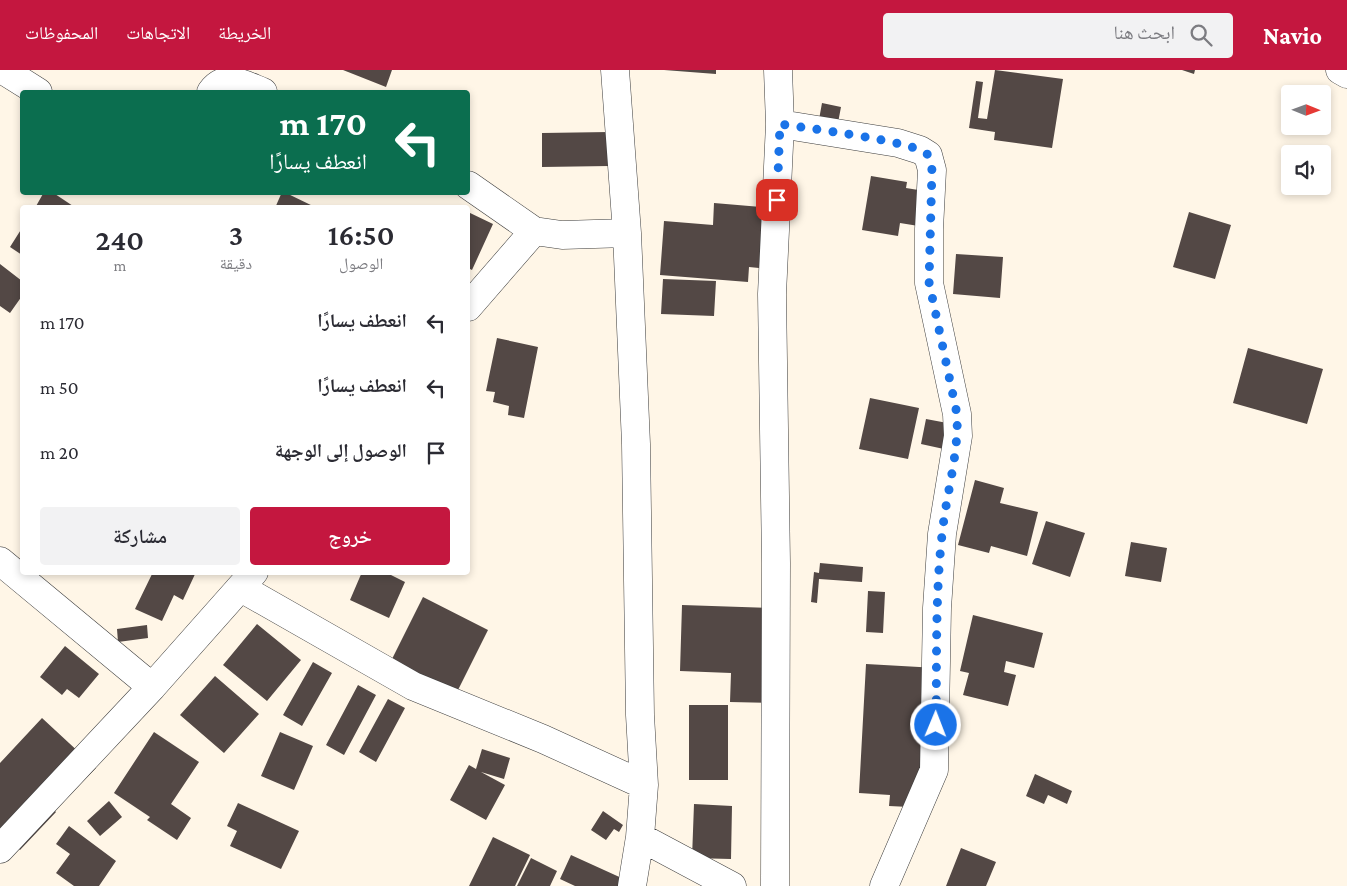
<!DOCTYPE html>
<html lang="ar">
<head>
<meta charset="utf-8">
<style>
  body { margin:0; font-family:"Crimson Pro","Noto Naskh Arabic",serif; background:#f2f2f3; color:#2b2b33; direction:rtl; height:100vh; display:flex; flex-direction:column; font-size:19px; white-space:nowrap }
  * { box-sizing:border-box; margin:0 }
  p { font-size:16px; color:#7c7c81 }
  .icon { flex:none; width:28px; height:28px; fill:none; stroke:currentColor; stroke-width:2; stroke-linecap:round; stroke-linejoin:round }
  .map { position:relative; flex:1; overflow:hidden; direction:ltr }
  .details { position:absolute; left:20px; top:135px; width:450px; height:370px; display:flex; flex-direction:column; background:#fff; border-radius:5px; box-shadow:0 2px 8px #0003; direction:rtl }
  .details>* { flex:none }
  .banner { position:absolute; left:20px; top:20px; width:450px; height:105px; border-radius:5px; box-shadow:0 2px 8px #0003; direction:rtl; background:#0b6e4f; color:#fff; overflow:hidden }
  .needle { width:32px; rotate:91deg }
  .tools { position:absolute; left:1281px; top:15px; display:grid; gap:10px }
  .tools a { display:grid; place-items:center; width:50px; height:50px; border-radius:5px; background:#fff; box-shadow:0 2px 8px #0003; font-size:25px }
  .pin { position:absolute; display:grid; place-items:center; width:42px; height:42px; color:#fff; margin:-21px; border-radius:10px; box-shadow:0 2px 8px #0006 }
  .me { position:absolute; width:55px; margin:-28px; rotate:1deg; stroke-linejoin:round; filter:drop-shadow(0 0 4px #0008) }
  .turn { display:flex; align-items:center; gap:18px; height:105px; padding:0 20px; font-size:22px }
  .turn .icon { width:65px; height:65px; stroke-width:2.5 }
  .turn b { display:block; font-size:35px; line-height:42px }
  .eta { display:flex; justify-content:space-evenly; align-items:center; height:85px; text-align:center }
  .eta b { font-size:30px; font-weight:600; line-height:35px }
  .button { display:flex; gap:10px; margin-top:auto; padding:10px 20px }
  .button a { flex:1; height:58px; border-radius:5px; background:#c4173f; color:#fff; font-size:20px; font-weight:600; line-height:58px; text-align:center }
  .button a+a { background:#f2f2f3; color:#2b2b33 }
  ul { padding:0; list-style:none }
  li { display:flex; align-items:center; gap:15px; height:65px; padding:0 20px }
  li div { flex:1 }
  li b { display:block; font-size:19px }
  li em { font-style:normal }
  header { display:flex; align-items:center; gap:30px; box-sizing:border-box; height:70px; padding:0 25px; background:#c4173f; color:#fff }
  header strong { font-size:24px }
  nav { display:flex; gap:28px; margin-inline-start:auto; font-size:18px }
  .search { width:350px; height:45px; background:#f2f2f3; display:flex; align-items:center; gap:12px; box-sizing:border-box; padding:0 18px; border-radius:5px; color:#7c7c81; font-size:19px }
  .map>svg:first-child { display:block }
</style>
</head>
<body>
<header>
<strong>Navio</strong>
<div class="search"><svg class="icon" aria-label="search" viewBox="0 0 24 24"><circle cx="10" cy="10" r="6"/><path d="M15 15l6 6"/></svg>ابحث هنا</div>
<nav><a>الخريطة</a><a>الاتجاهات</a><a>المحفوظات</a></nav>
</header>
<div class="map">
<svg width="1347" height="816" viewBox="0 0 1347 816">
  <rect width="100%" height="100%" fill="#fff6e7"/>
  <path fill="#534845" d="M343,0H392L386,17Z
    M664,0H716V4Z
    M995,0L1063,9L1052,78L994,70L995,62L969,58L976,11L983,12L978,48L987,49Z
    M1182,0H1195L1194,4Z
    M822,33L841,37L837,58L818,55Z
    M609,62V96L542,97V63Z
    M871,106L907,112L906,118L937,123L931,158L900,153L898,166L862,160Z
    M44,122H52L76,138H35Z
    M282,122H284L317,138H275Z
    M714,133L773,138L769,199L749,197L748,212L660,205L664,151L713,155Z
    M468,142L493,154L472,200L468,198Z
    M1189,142L1231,155L1215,209L1173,197Z
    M22,158V185L10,177Z
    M956,184L1003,187L1000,228L953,224Z
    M0,194L22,211V226L10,243L0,236Z
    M663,209L716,211L714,246L661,244Z
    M497,268L538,277L524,348L508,345L509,336L493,332L495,322L486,321Z
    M1248,278L1323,299L1307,354L1233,333Z
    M870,328L919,338L908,389L859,379Z
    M926,349L958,355L953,381L921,374Z
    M975,410L1004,418L1000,433L1038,442L1027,486L991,476L989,483L958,475Z
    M1046,451L1085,463L1070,507L1032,494Z
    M1131,472L1167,478L1161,512L1125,506Z
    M820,493L863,497L862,512L819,509L817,533L811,532L814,502L819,503Z
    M153,502H196L183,530L174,525L162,551L135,539Z
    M362,502H385L405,512L389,548L350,530Z
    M868,521L885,522L883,563L866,562Z
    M423,527L488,560L456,624L391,591Z
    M682,535L775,538L772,633L730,632L731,603L680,601Z
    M973,545L1043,563L1034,598L1006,591L1004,602L1016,605L1008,636L963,625L969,603L960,601Z
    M257,554L301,590L267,631L223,595Z
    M147,555L148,568L118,572L117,559Z
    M65,576L99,604L79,628L67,619L62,625L40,607Z
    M313,592L332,603L302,656L283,645Z
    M866,594L937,598L930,738L889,736L890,725L859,723Z
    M215,606L259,644L224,683L180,645Z
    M358,615L376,625L344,685L326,675Z
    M388,629L405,638L376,692L359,682Z
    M689,635H728V710H689Z
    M42,648L96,698L64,731L52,720L43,730L56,742L20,780L0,761V693Z
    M154,662L199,692L171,734L191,748L177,770L147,750L150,747L114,723Z
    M280,662L313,676L294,720L261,706Z
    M482,679L510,688L504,709L481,702L505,715L486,750L450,730L469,695L476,699Z
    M1035,704L1072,721L1067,734L1048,725L1044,734L1026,726Z
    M109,731L122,747L100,766L87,751Z
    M238,733L299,761L281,799L230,776L237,761L227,756Z
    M694,734L732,736L731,789L692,788Z
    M603,741L623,755L619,762L614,759L606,770L591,760Z
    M69,756L116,791L99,816H74L56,803L70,784L56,774Z
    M493,767L530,785L515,816H469Z
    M961,778L996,792L986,816H946Z
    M571,785L626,810L624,816H575L560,809Z
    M531,788L557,801L550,816H517Z"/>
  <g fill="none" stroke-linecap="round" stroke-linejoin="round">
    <g stroke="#3d3d3d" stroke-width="29">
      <path id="minor" d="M3,0L38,22
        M615,0L627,163L636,374L640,645L644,715L640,767L632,816
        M1340,0L1347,4
        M211,22C225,2 245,15 263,22
        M780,54L898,73L920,80L928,85L932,100L929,159V213L957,344L958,366L942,464L937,538L934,700L884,816
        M468,115L534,161L562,165L627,163
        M468,237L534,161
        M0,491L152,617
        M241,518L413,616L543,669L644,715
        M640,767L732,816
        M0,779L152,617L254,502
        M775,816L776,493L772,224L780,54L778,0"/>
    </g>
    <use href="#minor" stroke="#fff" stroke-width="28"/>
  </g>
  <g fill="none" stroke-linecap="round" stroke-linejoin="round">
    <path stroke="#1a73e8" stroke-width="9" stroke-dasharray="0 16.2" d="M777,130L780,54C803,58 917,71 928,85C930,89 931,96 932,100L929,212L957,344C959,385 946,424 942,465C935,528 937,592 936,655"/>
  </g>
</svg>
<div class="tools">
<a><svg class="needle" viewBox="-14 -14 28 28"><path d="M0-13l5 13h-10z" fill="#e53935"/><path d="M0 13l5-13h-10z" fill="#7c7c81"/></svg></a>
<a><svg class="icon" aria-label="sound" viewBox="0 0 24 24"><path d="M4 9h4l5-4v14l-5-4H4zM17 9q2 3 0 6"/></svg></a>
</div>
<div class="pin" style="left:777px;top:130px;background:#d93025"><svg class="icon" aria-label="arrive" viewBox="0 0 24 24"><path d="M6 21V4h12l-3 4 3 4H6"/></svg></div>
<svg class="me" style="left:936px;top:655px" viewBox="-20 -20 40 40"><circle r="17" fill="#1a73e8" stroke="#fff" stroke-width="3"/><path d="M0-11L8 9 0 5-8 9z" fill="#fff"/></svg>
<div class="banner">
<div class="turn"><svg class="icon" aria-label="left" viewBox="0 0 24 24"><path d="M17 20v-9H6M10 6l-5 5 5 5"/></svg><div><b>170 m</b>انعطف يسارًا</div></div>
</div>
<section class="details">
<div class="eta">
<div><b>16:50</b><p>الوصول</p></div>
<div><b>3</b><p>دقيقة</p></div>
<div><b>240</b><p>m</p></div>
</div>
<ul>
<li><svg class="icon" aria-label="left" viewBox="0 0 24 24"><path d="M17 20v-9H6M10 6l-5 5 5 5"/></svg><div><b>انعطف يسارًا</b></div><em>170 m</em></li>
<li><svg class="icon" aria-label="left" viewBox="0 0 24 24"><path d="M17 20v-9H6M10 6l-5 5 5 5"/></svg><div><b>انعطف يسارًا</b></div><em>50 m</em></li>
<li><svg class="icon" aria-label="arrive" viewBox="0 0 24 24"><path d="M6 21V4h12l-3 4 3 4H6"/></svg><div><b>الوصول إلى الوجهة</b></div><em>20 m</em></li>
</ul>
<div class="button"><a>خروج</a><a>مشاركة</a></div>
</section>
</div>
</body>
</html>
